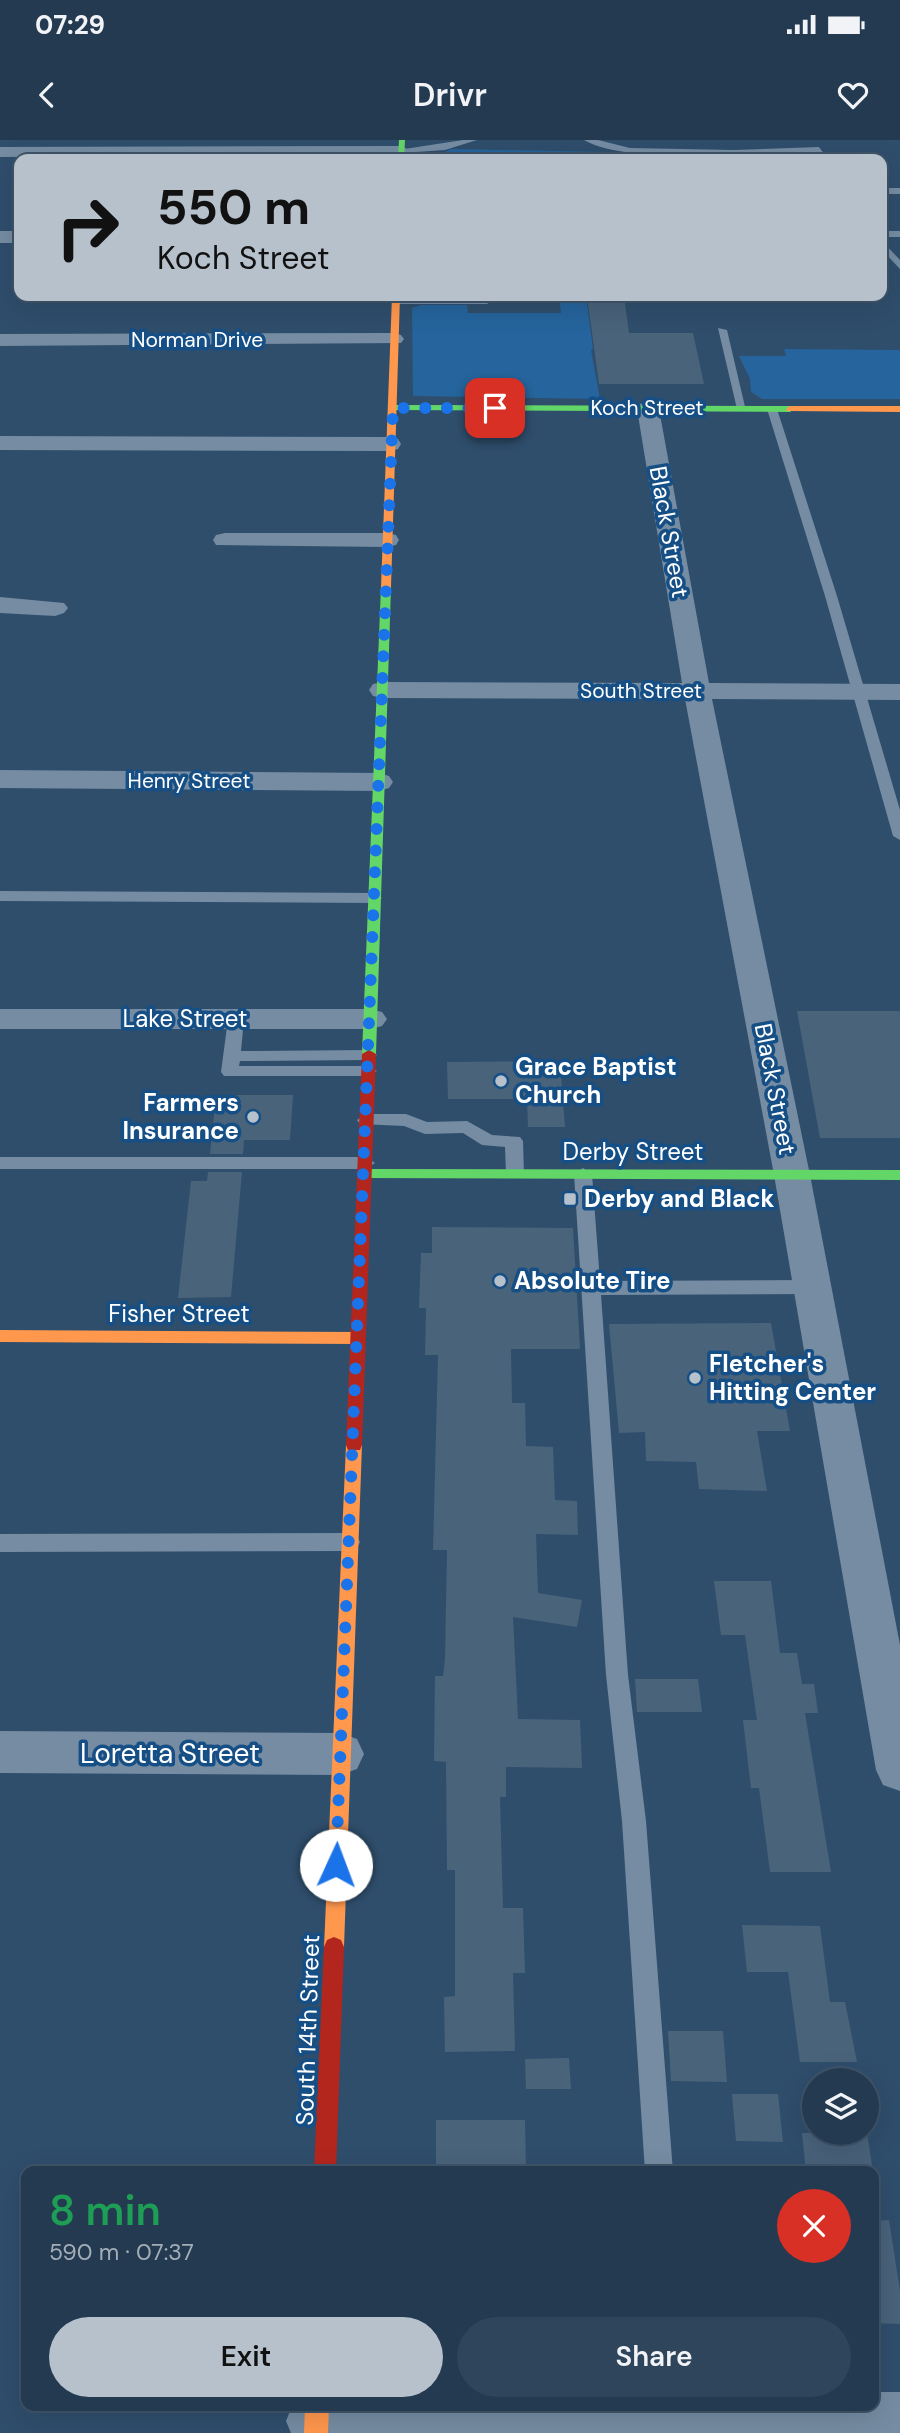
<!DOCTYPE html>
<html lang="en">
<head>
<meta charset="utf-8">
<style>
  body { margin:0; font-family:"DM Sans",sans-serif; background:#2f455b; color:#f1f3f6; height:100vh; display:flex; flex-direction:column; font-size:26px; white-space:nowrap }
  * { box-sizing:border-box; margin:0 }
  p { font-size:23px; color:#a3adb7 }
  .icon { flex:none; width:38px; height:38px; fill:none; stroke:currentColor; stroke-width:2; stroke-linecap:round; stroke-linejoin:round }
  .map { position:relative; flex:1; overflow:hidden }
  .panel { position:absolute; left:21px; top:2026px; width:858px; height:245px; display:flex; flex-direction:column; background:#233a51; border-radius:14px; box-shadow:0 7px 28px #0002,0 0 0 2px #405468 }
  .panel>* { flex:none }
  .top-card { position:absolute; left:14px; top:14px; width:873px; height:147px; border-radius:14px; box-shadow:0 7px 28px #0002,0 0 0 2px #405468; background:#b6c1cc; color:#111; overflow:hidden }
  .controls { position:absolute; left:802px; top:1928px; display:grid; gap:14px }
  .controls a { display:grid; place-items:center; width:77px; height:77px; border-radius:50%; background:#233a51; box-shadow:0 7px 28px #0002,0 0 0 2px #405468; font-size:35px }
  .pin { position:absolute; display:grid; place-items:center; width:60px; height:60px; color:#fff; margin:-30px; border-radius:14px; box-shadow:0 4px 10px #0006 }
  .me { position:absolute; width:77px; margin:-38px; rotate:2deg; stroke-linejoin:round; filter:drop-shadow(0 0 5px #0008) }
  .turn { display:flex; align-items:center; gap:24px; height:147px; padding:0 28px; font-size:32px }
  .turn .icon { width:91px; height:91px; stroke-width:2.5 }
  .turn b { display:block; font-size:49px; line-height:60px }
  .round { display:grid; place-items:center; flex:none; width:74px; height:74px; border-radius:37px; background:#2f455b }
  .overview { display:flex; align-items:center; justify-content:space-between; height:119px; padding:0 28px }
  h1 { font-size:42px; font-weight:600; line-height:52px; color:#1e9e55 }
  .button { display:flex; gap:14px; margin-top:auto; padding:14px 28px }
  .button a { flex:1; height:80px; border-radius:42px; background:#b6c1cc; color:#111; font-size:28px; font-weight:600; line-height:80px; text-align:center }
  .button a+a { background:#2f455b; color:#f1f3f6 }
  .status { display:flex; justify-content:space-between; align-items:center; height:49px; padding:0 35px; background:#233a51; direction:ltr }
  .status svg { height:19px; fill:currentColor }
  header { display:flex; justify-content:space-between; align-items:center; height:91px; padding:0 28px; background:#233a51; font-size:32px; font-weight:600 }
  .map>svg:first-child { display:block }
</style>
</head>
<body>
<div class="status"><b>07:29</b><svg viewBox="0 0 49 12"><path d="M0 12V9h3v3zM5 12V6h3v6zM10 12V3h3v9zM15 12V0h3v12zM26 1h20v11H26zM47 4h2v5h-2z"/></svg></div>
<header><svg class="icon" aria-label="back" viewBox="0 0 24 24"><path d="M15 5l-7 7 7 7"/></svg>Drivr<svg class="icon" aria-label="heart" viewBox="0 0 24 24"><path d="M12 20l-8-8c-3-5 5-10 8-4 3-6 11-1 8 4z"/></svg></header>
<div class="map">
<svg width="900" height="2293" viewBox="0 0 900 2293">
  <rect width="100%" height="100%" fill="#2f4e6c"/>
  <path fill="#25649c" d="M451,9L608,12L609,19H416V14L419,12H445Z
    M559,156H586L593,209L591,210L600,259L413,256L412,168L421,165H467L468,173H561Z
    M784,209L900,210V259H762L751,252L750,239L739,216H786Z"/>
  <path fill="#49637b" d="M587,156H624L629,193H693L704,244H599Z
    M797,871H900V998H820Z
    M560,921L565,987H528L527,959H448L447,922Z
    M216,955H293L290,1000H244L243,1014H210Z
    M208,1032H242L231,1157L178,1158L191,1041H207Z
    M432,1087L573,1088L580,1209H511L512,1263H525L526,1306L553,1307L555,1360L577,1361L578,1395L536,1394L538,1453L582,1460L577,1487L513,1477L518,1579L580,1580L582,1628L506,1627V1657H500L503,1768H523L525,1833H513L515,1911L445,1912L444,1857L455,1856V1730H447L446,1622L434,1621L435,1536H443L445,1520L447,1410H433L438,1215H425L426,1168H419L421,1113H432Z
    M771,1183L790,1291H757L767,1351L699,1349L696,1322L646,1321L645,1292L619,1293L609,1184Z
    M714,1441H771L780,1513H797L802,1544H814L818,1573H805L831,1732H770L759,1648H751L743,1580H757L745,1495H721Z
    M635,1539H698L702,1572H637Z
    M742,1785L820,1786L830,1862H845L857,1922H800L788,1832H747Z
    M668,1891H723L727,1942L671,1941Z
    M569,1918L571,1949H526L525,1919Z
    M732,1954H778L783,2002L736,2001Z
    M436,1980H525L526,2032H436Z
    M802,1993H867L873,2032H806Z
    M889,2080L900,2151V2184L873,2183V2081Z"/>
  <g fill="none" stroke-linecap="round" stroke-linejoin="round">
    <path fill="#758ca2" fill-rule="evenodd" d="M463,0H477L445,10L402,13L398,10Z
      M584,0H598L630,8L734,10L819,7L828,19H820L816,13C763,15 626,25 584,0Z
      M882,48H900V54H882Z
      M882,91H900V97H882Z
      M882,101L900,120V129L882,110Z
      M481,156H491L492,161L487,164H396L391,161L396,158Z
      M718,188L727,190L746,271L737,269Z
      M768,267L777,269L837,456L900,670V700L893,696L825,456L767,269Z
      M0,751L374,753L382,758L374,763L0,761Z
      M236,874L244,879L241,911L368,910L377,915L368,920L240,921L239,926H368L377,931L368,936H224L221,932L228,879Z
      M366,974H406L427,982L467,981L492,995L520,997L523,1001L524,1034L521,1038H509L506,1034L505,1007L482,1005L463,993L425,994L404,986L360,984L357,980Z
      M0,1017H366L375,1023L366,1029H0Z
      M583,1028L592,1034L600,1141L813,1140L820,1142L823,1147L820,1152L813,1154L601,1155L628,1535L646,1681L673,2032H645L622,1681L606,1535L574,1034Z
      M349,1393L357,1396L360,1402L357,1408L349,1411L0,1412V1394Z"/>
    <path fill="#758ca2" fill-rule="evenodd" d="M402,6L410,11L408,15L0,17V7Z
      M0,91H19V103H0Z
      M394,193L401,195L404,199L401,203L0,206V194Z
      M648,262L656,264L659,269L709,543L900,544V560L712,559L810,1035L900,1505V1651L883,1645L876,1630L774,1035L685,559L383,558L373,556L369,550L373,544L383,542L682,543L637,269L640,264Z
      M0,296L390,297L398,299L401,304L398,309L390,311L0,310Z
      M225,393H387L396,395L399,400L396,405L387,407L216,405L213,400L216,395Z
      M0,457L64,463L68,468L64,473L55,476L0,473Z
      M0,630L379,633L389,636L393,642L389,648L379,651L0,648Z
      M0,869H370L382,872L387,879L382,886L370,889H0Z
      M0,1591L340,1593L357,1599L364,1614L357,1629L340,1635L0,1633Z
      M873,2252H900V2293H291L286,2281L292,2266H873Z"/>
    <path fill="#63d668" fill-rule="evenodd" d="M399,0H405L404,19H398Z
      M393,265L790,266L794,269L790,272L390,270L389,268Z
      M386,444L391,447L376,914L369,918L362,914L381,447Z
      M365,1029L900,1030V1040L360,1038L358,1034L360,1030Z"/>
    <path fill="#ff974d" fill-rule="evenodd" d="M392,156H400L391,447L386,450L381,447Z
      M790,266H900V272L787,271L786,269Z
      M0,1190L357,1192L365,1198L357,1204L0,1202Z
      M354,1299L360,1300L362,1305L344,1807L341,1814L334,1817L327,1814L324,1807L346,1305L348,1300Z
      M305,2266H329L328,2293H304Z"/>
    <path fill="#b3261e" fill-rule="evenodd" d="M369,910L376,914L362,1305L360,1310H348L346,1305L362,914Z
      M334,1797L341,1800L344,1807L336,2032H314L324,1807L327,1800Z"/>
  </g>
  <g fill="none" stroke-linecap="round" stroke-linejoin="round">
    <path stroke="#1a73e8" stroke-width="12" stroke-dasharray="0 21.6" d="M336,1725L393,268H495"/>
  </g>
  <g fill="#b6c1cc" stroke="#164f85" stroke-width="2.5">
    <circle cx="501" cy="941" r="7"/>
    <circle cx="253" cy="977" r="7"/>
    <rect x="563" y="1052" width="14" height="14" rx="3.5"/>
    <circle cx="500" cy="1141" r="7"/>
    <circle cx="695" cy="1238" r="7"/>
  </g>
  <g text-anchor="middle" stroke-width="7" stroke-linejoin="round" paint-order="stroke">
    <g font-size="21" fill="#fff" stroke="#164f85">
      <text x="197" y="207">Norman Drive</text>
      <text x="647" y="275">Koch Street</text>
      <text x="641" y="558">South Street</text>
      <text x="189" y="648">Henry Street</text>
    </g>
    <g font-size="24" fill="#fff" stroke="#164f85">
      <text transform="translate(669 392) rotate(80)" y="8">Black Street</text>
      <text x="185" y="887">Lake Street</text>
      <text transform="translate(775 949) rotate(79)" y="8">Black Street</text>
      <text x="633" y="1020">Derby Street</text>
      <text x="179" y="1182">Fisher Street</text>
      <text transform="translate(308 1890) rotate(-88)" y="8">South 14th Street</text>
    </g>
    <g font-size="24" font-weight="bold" fill="#fff" stroke="#164f85" text-anchor="start">
      <text x="515" y="935">Grace Baptist<tspan x="515" dy="28">Church</tspan></text>
      <text x="239" y="971" text-anchor="end">Farmers<tspan x="239" dy="28">Insurance</tspan></text>
      <text x="584" y="1067">Derby and Black</text>
      <text x="514" y="1149">Absolute Tire</text>
      <text x="709" y="1232">Fletcher's<tspan x="709" dy="28">Hitting Center</tspan></text>
    </g>
    <g font-size="28" fill="#fff" stroke="#164f85">
      <text x="170" y="1623">Loretta Street</text>
    </g>
  </g>
</svg>
<div class="controls">
<a><svg class="icon" aria-label="layers" viewBox="0 0 24 24"><path d="M12 4l9 5-9 5-9-5zM3 14l9 5 9-5"/></svg></a>
</div>
<div class="pin" style="left:495px;top:268px;background:#d93025"><svg class="icon" aria-label="arrive" viewBox="0 0 24 24"><path d="M6 21V4h12l-3 4 3 4H6"/></svg></div>
<svg class="me" style="left:336px;top:1725px" viewBox="-20 -20 40 40"><circle r="19" fill="#fff"/><path d="M0-13L10 11 0 6-10 11z" fill="#1a73e8"/></svg>
<div class="top-card">
<div class="turn"><svg class="icon" aria-label="right" viewBox="0 0 24 24"><path d="M7 20v-9h11M14 6l5 5-5 5"/></svg><div><b>550 m</b>Koch Street</div></div>
</div>
<section class="panel">
<div class="overview"><div><h1>8 min</h1><p>590 m · 07:37</p></div><a class="round" style="background:#d93025;color:#fff"><svg class="icon" aria-label="close" viewBox="0 0 24 24"><path d="M6 6l12 12M18 6L6 18"/></svg></a></div>
<div class="button"><a>Exit</a><a>Share</a></div>
</section>
</div>
</body>
</html>
